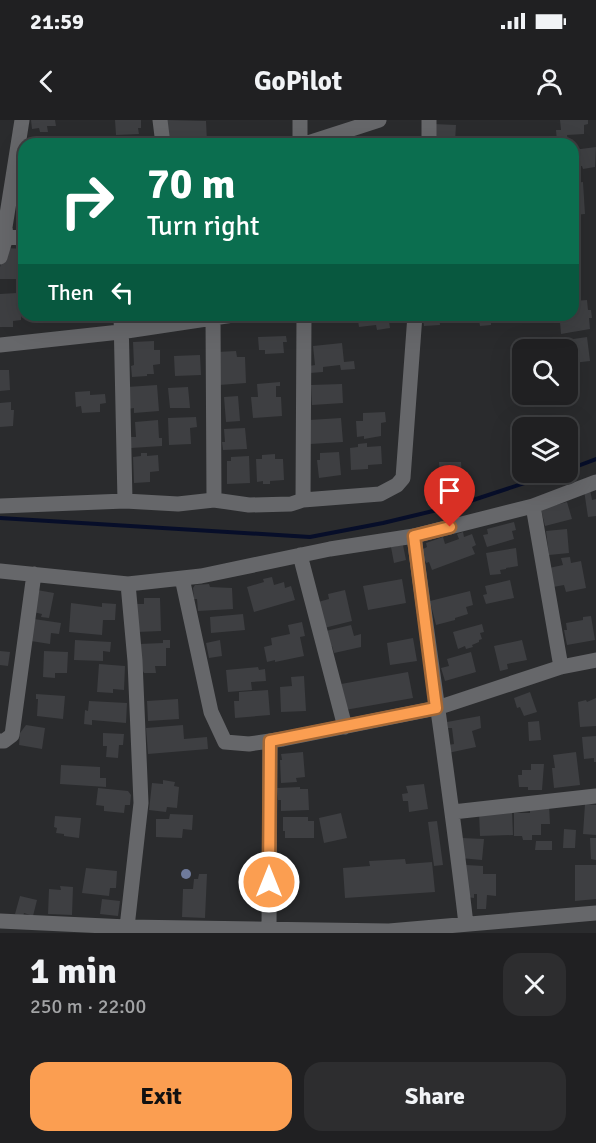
<!DOCTYPE html>
<html lang="en">
<head>
<meta charset="utf-8">
<style>
  body { margin:0; font-family:Signika,sans-serif; background:#2d2d2f; color:#f1f3f6; height:100vh; display:flex; flex-direction:column; font-size:22px; white-space:nowrap }
  * { box-sizing:border-box; margin:0 }
  p { font-size:20px; color:#a2a3a5 }
  .icon { flex:none; width:33px; height:33px; fill:none; stroke:currentColor; stroke-width:2; stroke-linecap:round; stroke-linejoin:round }
  .map { position:relative; height:813px; overflow:hidden }
  .panel { display:flex; flex-direction:column; background:#202022; flex:1 }
  .panel>* { flex:none }
  .hud { position:absolute; left:18px; top:18px; width:561px; height:183px; border-radius:18px; box-shadow:0 6px 24px #0002,0 0 0 2px #3d3e40; background:#0b6e4f; color:#fff; overflow:hidden }
  .tools { position:absolute; left:512px; top:219px; display:grid; gap:12px }
  .tools a { display:grid; place-items:center; width:66px; height:66px; border-radius:12px; background:#202022; box-shadow:0 6px 24px #0002,0 0 0 2px #3d3e40; font-size:30px }
  .pin { position:absolute; display:grid; place-items:center; width:51px; height:51px; color:#fff; margin:-62px -26px; border-radius:50% 50% 50% 0; rotate:-45deg; box-shadow:0 0 6px #0007 }
  .pin .icon { rotate:45deg }
  .me { position:absolute; width:66px; margin:-33px; rotate:0deg; stroke-linejoin:round; filter:drop-shadow(0 0 4px #0008) }
  .turn { display:flex; align-items:center; gap:21px; height:126px; padding:0 30px; font-size:27px }
  .turn .icon { width:78px; height:78px; stroke-width:2.5 }
  .turn b { display:block; font-size:42px; line-height:51px }
  .then { display:flex; align-items:center; height:57px; padding:0 30px; background:#0003; gap:12px; font-size:22px }
  .round { display:grid; place-items:center; flex:none; width:63px; height:63px; border-radius:18px; background:#2d2d2f }
  .summary { display:flex; align-items:center; justify-content:space-between; height:102px; padding:0 30px }
  h1 { font-size:36px; font-weight:700; line-height:45px }
  .primary-button { display:flex; gap:12px; margin-top:auto; padding:12px 30px }
  .primary-button a { flex:1; height:69px; border-radius:18px; background:#fb9e51; color:#111; font-size:24px; font-weight:700; line-height:69px; text-align:center }
  .primary-button a+a { background:#2d2d2f; color:#f1f3f6 }
  .status { display:flex; justify-content:space-between; align-items:center; height:42px; padding:0 30px; background:#202022; direction:ltr }
  .status svg { height:16px; fill:currentColor }
  header { display:flex; justify-content:space-between; align-items:center; height:78px; padding:0 30px; background:#202022; font-size:27px; font-weight:700 }
  .map>svg:first-child { display:block }
</style>
</head>
<body>
<div class="status"><b>21:59</b><svg viewBox="0 0 49 12"><path d="M0 12V9h3v3zM5 12V6h3v6zM10 12V3h3v9zM15 12V0h3v12zM26 1h20v11H26zM47 4h2v5h-2z"/></svg></div>
<header><svg class="icon" aria-label="back" viewBox="0 0 24 24"><path d="M15 5l-7 7 7 7"/></svg>GoPilot<svg class="icon" aria-label="person" viewBox="0 0 24 24"><circle cx="12" cy="8" r="4"/><path d="M4 21q1-7 8-7t8 7"/></svg></header>
<div class="map">
<svg width="596" height="813" viewBox="0 0 596 813">
  <rect width="100%" height="100%" fill="#2a2b2d"/>
  <g fill="none" stroke-linecap="round" stroke-linejoin="round">
    <path stroke="#070e29" stroke-width="4" d="M567,350L596,339
      M0,398L310,417L383,403L458,385L558,352"/>
  </g>
  <path fill="#3e3f42" d="M31,0H55L56,6H47L48,12H40L39,8L32,9Z
    M115,0H141V8H138L139,14L116,15Z
    M167,0L206,1L207,22H198V24H167Z
    M560,0H588V4L584,5V14L567,15L568,21L557,22L556,10H561Z
    M434,4L456,5L455,22L461,24H432Z
    M596,27L595,47L583,49L582,46H575L573,30Z
    M583,62L585,94L573,95V63Z
    M6,128L24,129L21,159H0V147Z
    M17,173L18,179H22L21,200L13,201V207H0V174Z
    M587,180L588,190H591L592,198H589L590,209L561,214L560,202L566,201L565,198L552,200L551,195H573V181Z
    M357,195H388L390,208L377,210L376,205L359,207Z
    M421,195H439L440,205L424,206L423,198L421,199Z
    M478,195H497V199H491V205L480,206Z
    M286,216L287,222H283L284,233L265,234V230H259L258,217Z
    M587,217L590,241L573,243L572,240L567,241V230H562L560,221Z
    M154,221V230H160V244L153,245L154,254H147V256L132,257L131,246L134,245L133,222Z
    M342,223L344,242L354,241L355,249L341,250L340,245L323,247V252L310,253L309,246L315,245L313,226Z
    M236,231L237,237H245L246,263L219,265L217,232Z
    M200,235L201,255L175,256L174,236Z
    M0,250H9L10,270L0,271Z
    M280,262V266H276V277H281L282,296L253,298L251,277H258L257,264Z
    M342,264L343,283L312,285L311,265Z
    M157,265L159,291L134,293V288L128,289L127,267Z
    M188,267L190,288H170L168,268Z
    M90,271V275L105,274L106,283L100,284V292L82,293L81,286L76,287L75,272Z
    M238,276L240,301L226,302L224,277Z
    M11,282V290H14L13,306L0,307V283Z
    M385,292L386,302L381,303V316L364,319V316L357,317L356,301H363V293Z
    M196,297L197,307L190,308L191,324L169,325L168,298Z
    M341,298L343,322L310,324L309,300Z
    M158,300L159,318H162V326L131,328L130,317H136L135,302Z
    M245,308L247,329L223,330L222,322H225L224,309Z
    M367,323V327L381,326L382,344L368,345V349L351,350L350,328L358,327V324Z
    M339,332L341,355L319,358L317,340H320V333Z
    M141,333H147V336L158,335L159,351L150,352V362L134,363L133,337L141,336Z
    M275,334V339H283L284,360L270,361V364H263V361L257,362L256,339H262V335Z
    M249,336L250,363L227,364V341H231V337Z
    M439,342H461L463,368L454,369L455,372H446L445,369H441Z
    M590,369L592,380L596,379V396L588,397L584,370Z
    M567,382L572,399L545,406L541,389Z
    M514,402L516,410L512,411L514,419L487,427L483,415L488,414L487,409Z
    M567,409L569,433L549,435L546,411Z
    M463,412L464,417L472,414L476,425L472,427L475,434L432,450L429,442L426,443L421,430L427,427L426,423L443,417L445,424L459,419L457,414Z
    M403,425L406,440L394,443L391,427Z
    M516,428L518,446L506,448V449L500,450L501,454L490,455L486,433Z
    M570,437L571,443L581,441L586,468L566,472L564,465L553,467L549,448L563,445L561,438Z
    M272,457L274,465L284,462L285,468L291,466L295,480L254,492L247,467L264,462L263,459Z
    M402,459L406,483L368,490L363,466Z
    M510,460L514,478L486,484L483,475L487,474L485,466Z
    M209,464L210,467L232,468L233,489L198,491L197,479H194L193,468L195,465Z
    M37,470L54,473L49,498L41,497L42,494L33,492Z
    M345,470L352,501L324,508L318,482L329,479L328,474Z
    M470,471L473,485L466,487L468,494L455,498V500L436,505L430,481Z
    M144,478H160L161,511L137,512L136,484H144Z
    M71,483L102,487V483L116,484L115,500H103L102,515L69,512Z
    M243,494L245,510L211,513L210,497Z
    M591,496L595,520L567,525L564,510H567L566,503L583,500V497Z
    M34,499L61,503L59,514L51,513L50,524L31,521Z
    M302,502L305,516L300,517L304,536L275,542V540L267,542L264,527L272,525L271,518L290,514L288,505Z
    M482,504L484,512L480,513L482,519L479,520V522L472,525L473,527L466,529L465,526L458,529L453,512Z
    M351,505L354,516L361,514V527L334,533L332,526L330,527L326,511Z
    M413,518L417,541L390,545L387,523Z
    M75,520L111,522L110,532L103,531V541L74,540Z
    M163,520H170V528H166V546H155L156,553H144L140,546L139,524L163,523Z
    M220,520L222,536L209,538L206,523Z
    M522,520L527,540L507,544L508,549L500,551L494,526Z
    M0,531L10,532L8,546L0,545Z
    M44,531L68,532L67,553H55V558L43,557Z
    M471,532L476,552L445,561L441,548L449,546L447,539Z
    M99,544L125,546L124,570L113,569V573L97,572Z
    M258,547L259,550L265,549L266,561L251,562L252,570L228,572L226,550Z
    M408,552L413,578L345,590L341,564Z
    M304,556L306,591L281,592L280,567L292,566L291,557Z
    M268,570L270,595L235,598L234,581H239V572Z
    M530,572L537,592L524,596L520,587L517,588L514,578Z
    M36,574L65,576L63,599L37,596L38,579H36Z
    M596,578V606L580,607L578,582L586,580L587,582Z
    M178,579L179,599L148,601L147,581Z
    M89,581L127,583L126,603L92,600V605L84,604L85,590L88,591Z
    M480,596L481,608L472,611L476,627L448,633V625L454,624L452,608H448L447,602Z
    M539,601L541,620L529,621L528,602Z
    M26,605L45,608L42,629L19,625L20,613Z
    M183,605L184,619L207,617L208,629L148,634L146,608Z
    M103,613L124,614L123,625H119L118,638L106,637L107,626H103Z
    M596,616V642H594V638L584,639L582,617Z
    M303,632L305,657L296,658L297,662L281,663L280,640H282L281,634Z
    M576,632L580,665L554,668L552,648H555L553,635Z
    M531,644H544L542,670H528V667H519L518,655H522V650H531Z
    M61,645L100,647V658H106V667L60,664Z
    M163,660L175,662L174,666L179,667L177,688L167,687L166,692L149,690L152,663L163,664Z
    M424,664L428,689L409,692L408,681H403L402,674L408,673L406,666Z
    M300,667V669H308L309,690L281,691V680H278L277,668Z
    M98,668L128,671L131,675L130,685H125L124,693L104,691V686L96,685Z
    M585,684L596,685V715L583,714Z
    M549,685L550,704H541V715H532V720H523L522,716H514V693H530V689Z
    M512,691L513,715L480,716L479,692Z
    M341,693L347,718L324,723L319,698Z
    M170,694L193,695L192,710L183,709L182,718L156,717V699H169Z
    M55,696L81,698L79,718L64,716V714L56,713L57,708L54,707Z
    M283,697H308V701H314V718H285V711H283Z
    M437,701L443,745L434,746L428,702Z
    M564,709L576,710L575,728H563Z
    M462,718L484,719L482,740L460,738Z
    M590,718H596V740L591,739Z
    M536,721H552V730H535Z
    M405,739L406,744L432,742L435,772L345,778L343,748L370,746L369,741Z
    M466,745L483,746V754H496V776L487,775L486,789H477V774H474V778L467,777Z
    M575,745H596V779L575,781Z
    M86,748L117,751L116,768H110L109,776L82,773Z
    M199,754H207L205,798L182,797L183,769H193L194,759H198Z
    M60,766L73,767L72,795L48,794L49,769L61,770Z
    M20,776L37,780L33,796L24,793L23,797L15,794Z
    M102,779L120,781L118,796L100,794Z"/>
  <g fill="none" stroke-linecap="round" stroke-linejoin="round">
    <path stroke="#66676a" stroke-width="15" d="M160,0L163,24
      M300,24V0
      M305,24L379,0
      M429,24V0
      M6,117L24,118
      M0,137L6,117L5,107L22,0
      M121,195L125,381
      M213,195L214,380
      M0,225L120,212L233,195
      M303,380L304,195
      M0,386L125,381L178,384L214,380L249,385L291,384L303,380L380,374L397,365L403,358L415,195
      M533,386L561,547
      M414,416C431,546 451,674 466,804
      M300,435L345,607
      M0,451L128,464L201,456L330,429L414,416L533,386L596,362
      M182,458L211,592L225,622L249,624L283,619L437,588L561,547L596,540
      M0,621H4L12,615L34,454
      M453,692L596,676
      M0,801L127,807L389,811L596,793
      M127,807L141,683L135,541L128,464
      M269,809L270,621"/>
  </g>
  <circle fill="#6f7b9c" cx="186" cy="754" r="5"/>
  <g fill="none" stroke-linecap="round" stroke-linejoin="round">
    <g stroke="#a36735" stroke-width="15">
      <path id="route" d="M269,762L270,621L436,588L414,416L450,407"/>
    </g>
    <use href="#route" stroke="#fb9e51" stroke-width="10"/>
  </g>
</svg>
<div class="tools">
<a><svg class="icon" aria-label="search" viewBox="0 0 24 24"><circle cx="10" cy="10" r="6"/><path d="M15 15l6 6"/></svg></a>
<a><svg class="icon" aria-label="layers" viewBox="0 0 24 24"><path d="M12 4l9 5-9 5-9-5zM3 14l9 5 9-5"/></svg></a>
</div>
<div class="pin" style="left:450px;top:407px;background:#d93025"><svg class="icon" aria-label="arrive" viewBox="0 0 24 24"><path d="M6 21V4h12l-3 4 3 4H6"/></svg></div>
<svg class="me" style="left:269px;top:762px" viewBox="-20 -20 40 40"><circle r="17" fill="#fb9e51" stroke="#fff" stroke-width="3"/><path d="M0-11L8 9 0 5-8 9z" fill="#fff"/></svg>
<div class="hud">
<div class="turn"><svg class="icon" aria-label="right" viewBox="0 0 24 24"><path d="M7 20v-9h11M14 6l5 5-5 5"/></svg><div><b>70 m</b>Turn right</div></div>
<div class="then">Then<svg class="icon" aria-label="left" viewBox="0 0 24 24"><path d="M17 20v-9H6M10 6l-5 5 5 5"/></svg></div>
</div>
</div>
<section class="panel">
<div class="summary"><div><h1>1 min</h1><p>250 m · 22:00</p></div><a class="round"><svg class="icon" aria-label="close" viewBox="0 0 24 24"><path d="M6 6l12 12M18 6L6 18"/></svg></a></div>
<div class="primary-button"><a>Exit</a><a>Share</a></div>
</section>
</body>
</html>
